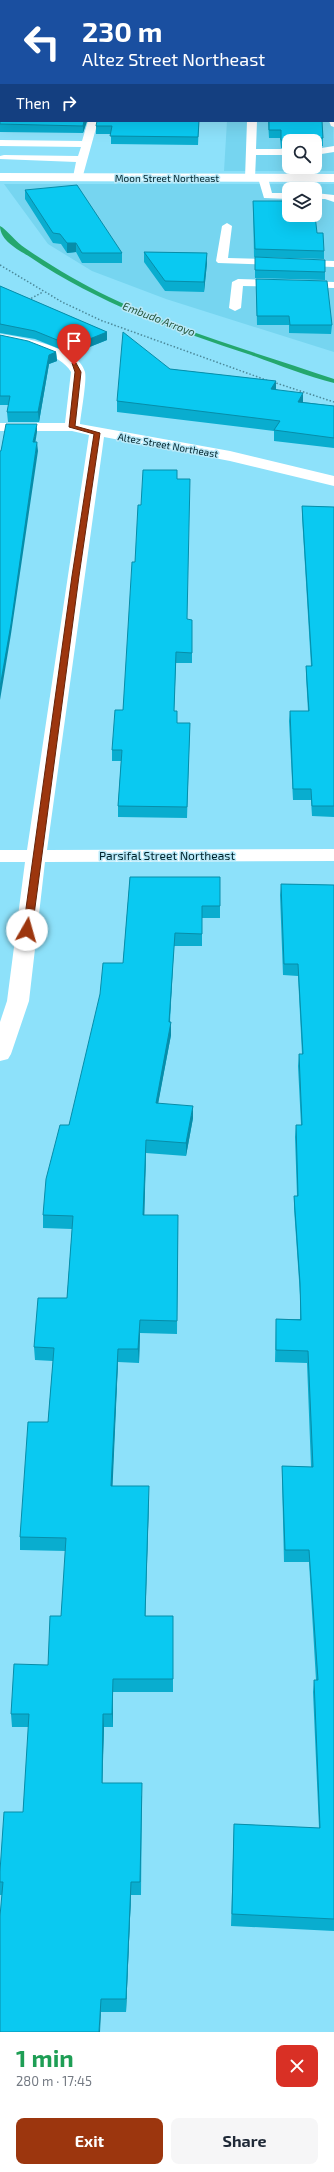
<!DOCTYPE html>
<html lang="en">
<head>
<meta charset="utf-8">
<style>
  body { margin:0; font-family:"Exo 2",sans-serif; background:#f6f6f7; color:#1f2937; height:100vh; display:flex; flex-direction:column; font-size:15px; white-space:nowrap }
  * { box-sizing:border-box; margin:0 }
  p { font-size:13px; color:#747a83 }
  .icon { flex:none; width:22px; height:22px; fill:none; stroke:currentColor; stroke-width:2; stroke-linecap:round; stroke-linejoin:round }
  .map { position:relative; height:2032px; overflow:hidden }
  .sheet { display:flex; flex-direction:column; background:#fff; flex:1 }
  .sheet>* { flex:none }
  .hud { position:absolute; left:0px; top:0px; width:334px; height:122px; box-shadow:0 4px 16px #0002; background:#1a4fa0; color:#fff; overflow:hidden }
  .tools { position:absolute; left:282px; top:134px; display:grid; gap:8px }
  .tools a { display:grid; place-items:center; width:40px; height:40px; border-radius:8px; background:#fff; box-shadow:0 4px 16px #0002; font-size:20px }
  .pin { position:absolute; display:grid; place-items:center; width:34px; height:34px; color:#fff; margin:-41px -17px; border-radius:50% 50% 50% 0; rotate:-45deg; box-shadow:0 0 4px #0007 }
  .pin .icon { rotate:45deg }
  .me { position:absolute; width:44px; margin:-22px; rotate:7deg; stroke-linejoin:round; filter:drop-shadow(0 0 3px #0008) }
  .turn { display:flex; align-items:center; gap:14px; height:84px; padding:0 16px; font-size:18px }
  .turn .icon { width:52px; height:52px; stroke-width:2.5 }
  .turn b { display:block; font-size:28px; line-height:34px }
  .then { display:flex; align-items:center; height:38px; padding:0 16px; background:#0003; gap:8px; font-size:15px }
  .round { display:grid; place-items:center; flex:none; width:42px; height:42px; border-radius:8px; background:#f6f6f7 }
  .overview { display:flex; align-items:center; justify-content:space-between; height:68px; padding:0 16px }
  h1 { font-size:24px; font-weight:700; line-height:30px; color:#1e9e55 }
  .action { display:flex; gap:8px; margin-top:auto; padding:8px 16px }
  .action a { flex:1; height:46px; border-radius:8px; background:#9c360e; color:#fff; font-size:16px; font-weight:700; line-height:46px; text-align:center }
  .action a+a { background:#f6f6f7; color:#1f2937 }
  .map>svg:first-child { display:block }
</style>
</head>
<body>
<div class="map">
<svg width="334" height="2032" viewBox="0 0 334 2032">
  <rect width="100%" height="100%" fill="#8de1fa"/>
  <path fill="#76d5f0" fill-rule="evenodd" d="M333,100L334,171H224L227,121H333ZM289,141H315V167H289Z
    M4,184H334V352L166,299L92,271L48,244ZM289,189H315V215H289Z"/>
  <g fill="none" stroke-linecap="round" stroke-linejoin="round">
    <path fill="#24a76e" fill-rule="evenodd" d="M0,226C6,229 17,243 25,248C51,266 80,283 109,297C180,332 259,353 334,379V383C306,376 278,365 251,355C174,330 98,303 30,257C19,250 0,241 0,226Z"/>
    <path stroke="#4b899a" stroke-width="1.5" stroke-dasharray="1.5 2" stroke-linecap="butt" d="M0,265L62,302L100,320L269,381
      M28,300L43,292
      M273,382L334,402"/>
    <path fill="#fff" fill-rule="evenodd" d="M0,99H1V105H0Z
      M333,115H334V127L331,126L329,121H333Z
      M88,121H98L82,179L78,180L73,177L76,162L0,159V156L4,155L78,156L81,147L0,146V140L82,141Z
      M247,121H257L256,149H289V155H256L255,178L250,181L245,178Z
      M334,146V152L315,155V149Z
      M263,175L268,178L272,193H289V199L264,198L258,178Z
      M315,193L334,195V202L325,199H315Z
      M227,223L232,226L228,258L334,261V267L218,263L216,261L222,226Z
      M238,279L334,282V288L243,286L241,308L235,311L229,308L232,282Z"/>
    <path fill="#fff" fill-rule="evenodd" d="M8,0H18V1H8Z
      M0,334C21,337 79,347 85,372C87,381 81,413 80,424L230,451L334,476V486L230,461L104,437L47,850L334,849V861L45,862L29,1001L11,1054L8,1059L0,1061V1022L7,1001L25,862H0V850H27L89,435L72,431H0V423H65L71,372C61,353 20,345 0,342Z"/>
    <path fill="#fff" fill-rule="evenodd" d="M0,173L334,174V182L0,181Z"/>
  </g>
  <path fill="#09adcf" d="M21,0H290L285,1H22Z
    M333,33L334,63V94H333Z
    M0,121H87L83,133L0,132Z
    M199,121L198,145L111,144V134H96V126Z
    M268,121H322L323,138V146H315V141H289V147L281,148L280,138H269Z
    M25,190L122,253V263H82L76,252L67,253L61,244L53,243L25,199Z
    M253,201L317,233L324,251V259L254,257Z
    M144,252L207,253V263L204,292L165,291L144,262Z
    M255,257L325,272V280L255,278Z
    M256,279L332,325L331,334L289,333V325H257Z
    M0,286L107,332V340L72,354L35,339L0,333Z
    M0,335L56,352L57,361L49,364L39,422H8L7,412L9,405H0Z
    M170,369L276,381V389L303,402L334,406V448L274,441V431L117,412V401Z
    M177,479L187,620H192V663H176L174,711L177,723H190L187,818L118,817V806L121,761H112V750L123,710L135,562L141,505Z
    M302,506L334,507V817L312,816L311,800H293L289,721L290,711H308L306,676V666H311L302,516Z
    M130,877L220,906V918H202V946H174L170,1022L171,1035L158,1103L193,1118L186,1156L146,1153L144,1215H178L177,1334L140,1333L139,1363L118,1362L112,1486L149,1499L145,1616H173V1692H113V1727H104L102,1783L142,1796L141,1895H131L126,2012H101L2,1895H0V1871L23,1812L29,1727H12L11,1714L48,1665L61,1616L66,1551L20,1550V1537L48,1422L53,1361L35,1360L34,1347L67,1298L72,1229L43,1228V1215L69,1125L123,963Z
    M281,884L334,885V1931L231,1926L234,1824L319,1828L313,1692L314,1680H316L309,1562H284L282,1479V1466L311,1467L307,1363L275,1362L276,1319H300V1295L294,1208V1196H297L295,1137L296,1125H301L298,1066L299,1054H302L298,976L283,975L280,895Z"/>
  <path fill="#078da9" d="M260,0H290L285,1H256Z
    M333,56H334V63H333Z
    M0,72H1V80H0Z
    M84,121H87L83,133V126Z
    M67,243H76V252L67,253Z
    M207,253V263L204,292V282Z
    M107,332V340L72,354V346Z
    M56,352L57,361L49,364L39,422L38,412L49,355Z
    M276,381V391L271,389Z
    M303,393V403L298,402Z
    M37,424V432L34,451L33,442Z
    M37,442L38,451L11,634L0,700V687Z
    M175,933L174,946L169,1032L171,1022V1035L156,1115V1103L169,1022Z
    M193,1106V1118L186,1156V1143Z
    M146,1140V1153L144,1228L143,1215Z
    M140,1320V1333L139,1363L138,1349Z
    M118,1349V1362L112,1499L111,1486Z
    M149,1486V1499L145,1629V1616Z
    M113,1679V1727L112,1714Z
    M103,1714L104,1727L102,1796V1783Z
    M131,1882V1895L126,2012V1999Z
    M101,1999V2012L100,2032H99Z"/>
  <path fill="#0ac9f1" stroke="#078da9" d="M29,0H260L256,1H30Z
    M0,27L1,29V72H0Z
    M333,33L334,46V56H333Z
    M333,63H334V87H333Z
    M1,118V121H84L83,126L0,124V121Z
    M97,121H199L198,137L110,136L112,126H96Z
    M269,121H322L323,138L281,140V130H269Z
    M77,185L122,253H82L76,243H67L60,234L53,233L25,190Z
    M253,201H289V215H315L317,233H323L324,251L255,249Z
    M144,252L207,253L204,282L165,281Z
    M255,257L325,260V272L255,270Z
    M256,279L327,281L332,325H290L289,316H257Z
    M0,286L107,332L72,346L35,331L0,324Z
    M123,332L170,369L276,381L271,389L303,393L298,402L334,406V438L274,430L280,421L117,401Z
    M0,335L28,341L56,352L49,355L38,412H7L10,396H0Z
    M6,424H37L33,442H37L11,624L0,687V451H1Z
    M143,470H177V479H190L187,619L192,620V653L176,652L174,711H177V723H190L187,807L118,806L122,750H112L115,710H123L132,562H135L138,505H141Z
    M302,506L334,507V806H312L311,789H293L290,711H309L306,666H312Z
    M130,877H220V906H202V934L175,933L169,1022H171L156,1103L193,1106L186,1143L146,1140L143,1215H178L177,1321L140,1320L138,1349H118L111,1486H149L145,1616H173V1679H113L112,1714H103L102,1783H142L140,1882H131L126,1999H101L99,2032H0V1916L3,1882H0V1871L4,1812H23L29,1714H11L14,1664L48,1665L50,1616H61L66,1538L20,1537L28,1422H48L54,1348L34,1347L38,1298H67L73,1216L43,1215L46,1179L60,1125H69L100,994L103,963H123Z
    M281,884L334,885V1919L232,1914L234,1824L320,1828L314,1680H318L309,1550H285L282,1466L313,1467L308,1351L276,1350V1319L301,1320L300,1283L294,1196H298L296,1125H302L299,1054H303L298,964H284Z"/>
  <path fill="#9c360e" stroke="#652309" d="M72,363H76L81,372L75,426L100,433L79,576L32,930L27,932L23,930L72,576L94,434L69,427L75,372Z"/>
  <g text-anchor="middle" stroke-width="3" stroke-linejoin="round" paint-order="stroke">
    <g font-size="10" fill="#00242d" stroke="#b9e9f8">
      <text x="167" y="182">Moon Street Northeast</text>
      <text transform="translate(168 445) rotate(10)" y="4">Altez Street Northeast</text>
    </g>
    <g font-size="11" font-style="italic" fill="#27573e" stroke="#b9e9f8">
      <text transform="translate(159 319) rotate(21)" y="4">Embudo Arroyo</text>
    </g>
    <g font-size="12" fill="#00242d" stroke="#b9e9f8">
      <text x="167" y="860">Parsifal Street Northeast</text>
    </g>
  </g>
</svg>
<div class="tools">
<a><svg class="icon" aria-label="search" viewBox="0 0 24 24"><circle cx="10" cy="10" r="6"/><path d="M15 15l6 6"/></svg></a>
<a><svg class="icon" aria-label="layers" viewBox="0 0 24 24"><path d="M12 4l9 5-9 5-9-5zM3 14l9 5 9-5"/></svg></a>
</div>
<div class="pin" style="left:74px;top:365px;background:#d93025"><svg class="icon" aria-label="arrive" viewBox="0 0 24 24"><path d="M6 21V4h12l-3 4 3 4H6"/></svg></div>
<svg class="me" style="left:27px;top:930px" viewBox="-20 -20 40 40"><circle r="19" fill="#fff"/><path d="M0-13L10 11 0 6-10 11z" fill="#9c360e"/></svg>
<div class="hud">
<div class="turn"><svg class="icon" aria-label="left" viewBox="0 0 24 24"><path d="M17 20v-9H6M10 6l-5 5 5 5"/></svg><div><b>230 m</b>Altez Street Northeast</div></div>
<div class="then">Then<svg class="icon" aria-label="right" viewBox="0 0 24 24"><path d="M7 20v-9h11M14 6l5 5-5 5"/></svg></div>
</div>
</div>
<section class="sheet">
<div class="overview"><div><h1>1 min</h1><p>280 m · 17:45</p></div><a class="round" style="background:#d93025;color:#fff"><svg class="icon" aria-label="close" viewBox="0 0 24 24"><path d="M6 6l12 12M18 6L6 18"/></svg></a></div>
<div class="action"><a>Exit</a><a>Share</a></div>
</section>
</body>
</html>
